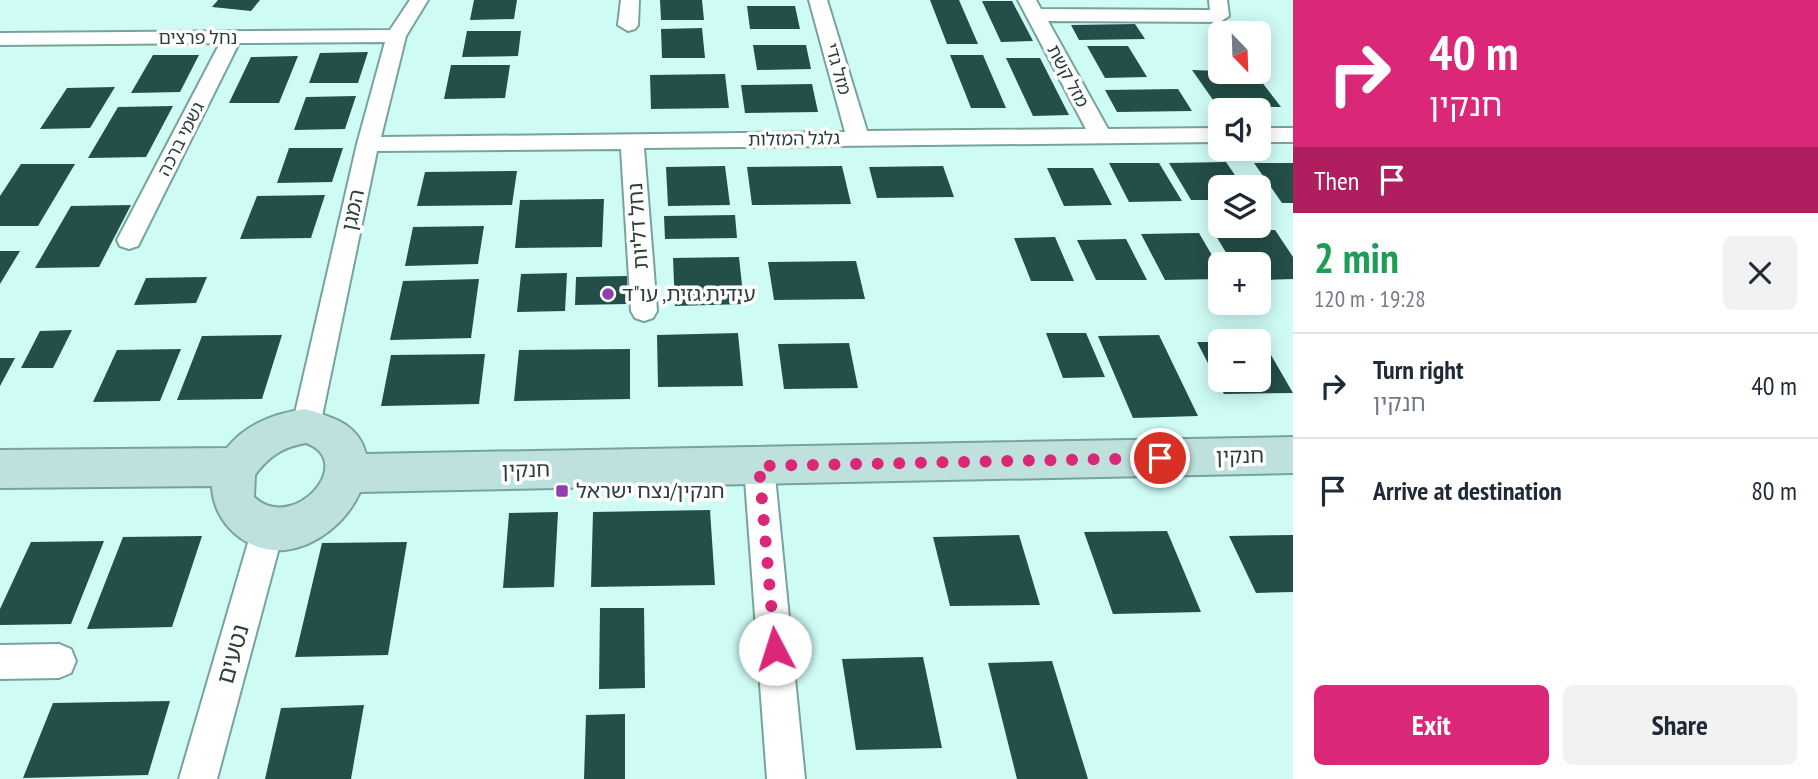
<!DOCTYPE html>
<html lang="en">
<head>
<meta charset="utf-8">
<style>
  body { margin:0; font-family:"PT Sans Narrow","Noto Sans Hebrew",sans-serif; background:#f2f2f3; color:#1f2937; height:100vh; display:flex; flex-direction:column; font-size:26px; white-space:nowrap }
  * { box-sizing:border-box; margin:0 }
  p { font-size:23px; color:#747a83 }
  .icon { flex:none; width:38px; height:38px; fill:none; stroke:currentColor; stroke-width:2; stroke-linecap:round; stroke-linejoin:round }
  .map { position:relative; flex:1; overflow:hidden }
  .side { display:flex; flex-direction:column; background:#fff; width:525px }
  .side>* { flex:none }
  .banner { background:#db2777; color:#fff; overflow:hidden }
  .needle { width:46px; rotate:157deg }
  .tools { position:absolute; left:1208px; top:21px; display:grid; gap:14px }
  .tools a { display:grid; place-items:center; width:63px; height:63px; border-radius:10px; background:#fff; box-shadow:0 4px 18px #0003; font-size:35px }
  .pin { position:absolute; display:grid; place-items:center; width:60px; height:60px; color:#fff; margin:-30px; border:4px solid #fff; border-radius:50%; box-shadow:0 2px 7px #0007 }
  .me { position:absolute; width:77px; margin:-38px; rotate:355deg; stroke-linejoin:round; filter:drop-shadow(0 0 5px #0008) }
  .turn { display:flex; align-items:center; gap:24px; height:147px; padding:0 21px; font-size:32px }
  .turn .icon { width:91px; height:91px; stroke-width:2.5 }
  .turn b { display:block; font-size:49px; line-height:60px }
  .then { display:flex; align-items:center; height:66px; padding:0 21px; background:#0003; gap:14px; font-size:26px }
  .round { display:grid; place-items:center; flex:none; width:74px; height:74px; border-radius:10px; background:#f2f2f3 }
  .overview { display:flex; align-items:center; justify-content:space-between; height:119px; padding:0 21px }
  h1 { font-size:42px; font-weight:600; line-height:52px; color:#1e9e55 }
  .action { display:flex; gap:14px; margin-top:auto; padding:14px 21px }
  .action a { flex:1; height:80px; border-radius:10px; background:#db2777; color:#fff; font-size:28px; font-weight:600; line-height:80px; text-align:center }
  .action a+a { background:#f2f2f3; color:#1f2937 }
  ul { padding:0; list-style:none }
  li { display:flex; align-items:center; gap:21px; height:105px; padding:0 21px; border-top:2px solid #e0e1e3 }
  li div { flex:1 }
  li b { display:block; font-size:26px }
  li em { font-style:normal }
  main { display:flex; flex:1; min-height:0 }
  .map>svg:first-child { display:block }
</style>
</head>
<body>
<main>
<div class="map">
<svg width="1293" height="779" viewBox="0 0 1293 779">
  <rect width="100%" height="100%" fill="#cefcf5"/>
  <path fill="#244e49" d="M218,0H260L251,11L212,7Z
    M474,0H517L514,19L470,20Z
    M660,0H702L704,20H661Z
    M930,0H959L978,44H947Z
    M982,1H1012L1033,41L1001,42Z
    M747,6H795L800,29H750Z
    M1135,24L1145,39L1079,40L1071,25Z
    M702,28L705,58H662L661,29Z
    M467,31H521L518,56L462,57Z
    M753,45H806L811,69L757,70Z
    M1087,46H1128L1147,77L1105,78Z
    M368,52L358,83H309L320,53Z
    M153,55H199L180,92L131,93Z
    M950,55H983L1006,108H971Z
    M298,56L279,103H229L251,57Z
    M1006,58H1040L1069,115L1033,116Z
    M451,65H510L505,98L444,99Z
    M1192,70L1254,72L1281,107H1218Z
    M725,74L729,108L651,109L650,75Z
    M812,84L818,112L745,113L741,85Z
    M115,87L90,128L40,129L67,88Z
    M1178,89L1192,111L1117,112L1105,90Z
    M356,96L345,129L294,130L306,97Z
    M173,106L146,157L88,158L118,107Z
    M289,148H343L332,182L277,183Z
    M1226,162L1243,187H1220V200H1191L1169,163Z
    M1109,163H1159L1182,201L1129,202Z
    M1254,163H1293V203H1282Z
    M21,164H75L38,226H0V196Z
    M725,166L730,205L668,206L666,167Z
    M842,166L851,204L752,205L747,167Z
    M943,166L954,197L877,198L869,167Z
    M1047,168H1093L1112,205L1064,206Z
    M517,171L512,205L417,206L425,172Z
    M325,195L311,238L240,239L257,196Z
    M604,199L602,247L515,248L520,200Z
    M131,205L99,267L35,268L71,206Z
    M735,215L737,238L665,239L664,216Z
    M484,226L478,264L405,266L413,227Z
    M1275,230L1293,257V279L1258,280V264H1233L1213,231Z
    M1199,233L1220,269V279L1165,280L1141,234Z
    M1055,237L1074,281H1031L1014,238Z
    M1126,239L1147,280H1096L1077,240Z
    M0,251H20L0,284Z
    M739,257L744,304L675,306L673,258Z
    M856,261L865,299L774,300L768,262Z
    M567,273L565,311L517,312L521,274Z
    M627,276V304L575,305L576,277Z
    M207,277L196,303L134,305L146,278Z
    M479,279L471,338L390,340L403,281Z
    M72,330L53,368H21L40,331Z
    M738,333L743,386L658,387L657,335Z
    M1046,333H1086L1105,377L1063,378Z
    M282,335L262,399L177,400L202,336Z
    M1159,335L1198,416L1133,418L1098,336Z
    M1258,341H1263L1293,393L1224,394L1197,342H1220V380H1258Z
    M849,343L858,388L784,389L778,344Z
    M181,349L160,401L93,402L117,350Z
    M630,349V399L514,401L519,350Z
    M485,354L479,404L381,406L391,355Z
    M0,358H15L0,386Z
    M710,510L715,585L591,587L593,512Z
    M558,512L554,587L503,588L509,513Z
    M1167,531L1201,612L1113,614L1084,532Z
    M1019,535L1040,605L950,606L933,537Z
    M1293,535V592L1256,593L1229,536Z
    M202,536L172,627L87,629L123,537Z
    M104,541L71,624L0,625V609L31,542Z
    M407,542L388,655L295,657L322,543Z
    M600,608H644L645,688L599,689Z
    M923,657L942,748L856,750L842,659Z
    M1052,661L1088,779H1017L988,663Z
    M170,701L148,775L23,778L53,703Z
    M364,705L351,779H265L281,708Z
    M625,714V779H584L586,715Z"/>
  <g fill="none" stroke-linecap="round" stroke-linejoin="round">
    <g stroke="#78a39d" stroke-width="4">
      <path id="street" d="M410,0H428L406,36L381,137L845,132L809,0H827L867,131L1086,129L1018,0H1036L1041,9L1210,10L1209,0H1227L1229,16L1220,22L1048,21L1108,129L1220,128V142L644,148L657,311L653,318L644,321L635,318L631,311L621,149L377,151L320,426L316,435L306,439L296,435L292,426L357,144L385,42L239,43L141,240L138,246L129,249L120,246L117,240L220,43L0,45V33L390,30Z
        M621,0H639L638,25L635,29L628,31L618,25Z
        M1258,128H1293V142H1258Z
        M759,452L770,456L774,466L805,779H767L744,466L748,456Z
        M268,514L279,518L284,529L217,779H179L252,529L257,518Z
        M59,644L71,649L76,661L71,673L59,678L0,679V645Z"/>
    </g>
    <g stroke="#78a39d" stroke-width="4">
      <path id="secondary" d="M306,409C333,418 358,423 366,454L1293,437V473L360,492C347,521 318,546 285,550C247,554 213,523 212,486L0,488V450L227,448C246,424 275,413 306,409ZM306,443C358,462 293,534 254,497L255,475C269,456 283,447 306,443Z"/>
    </g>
    <use href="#street" fill="#fff" fill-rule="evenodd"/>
    <use href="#secondary" fill="#bee1de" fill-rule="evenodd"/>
  </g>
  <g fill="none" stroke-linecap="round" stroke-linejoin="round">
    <path stroke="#db2777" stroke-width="12" stroke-dasharray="0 21.6" d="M775,649L759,466L1160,458"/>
  </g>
  <g fill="#903fae" stroke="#fff" stroke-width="2.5">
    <circle cx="608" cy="294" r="7"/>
    <rect x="555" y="484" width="14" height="14" rx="3.5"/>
  </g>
  <g text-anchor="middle" stroke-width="7" stroke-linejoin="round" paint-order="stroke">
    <g font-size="18" fill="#2d3f3d" stroke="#fff">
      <text x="198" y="44">נחל פרצים</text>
      <text transform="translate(838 69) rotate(74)" y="6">מזל גדי</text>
      <text transform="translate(1068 76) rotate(62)" y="6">מזל קשת</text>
      <text transform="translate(181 139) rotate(-63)" y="6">גשמי ברכה</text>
      <text transform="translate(794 139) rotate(-1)" y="6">גלגל המזלות</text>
    </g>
    <g font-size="21" fill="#2d3f3d" stroke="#fff">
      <text transform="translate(353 210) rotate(-78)" y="7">המגן</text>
      <text transform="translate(638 226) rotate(-94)" y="7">נחל דליות</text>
      <text transform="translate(1240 456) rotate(-1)" y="7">חנקין</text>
      <text transform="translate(526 470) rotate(-1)" y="7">חנקין</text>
    </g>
    <g font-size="21" fill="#2d3f3d" stroke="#fff" text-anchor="start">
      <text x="622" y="301">עידית גזית, עו"ד</text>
      <text x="576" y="498">חנקין/נצח ישראל</text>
    </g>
    <g font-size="24" fill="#2d3f3d" stroke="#fff">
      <text transform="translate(233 654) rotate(-74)" y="8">נטעים</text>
    </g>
  </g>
</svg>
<div class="tools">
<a><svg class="needle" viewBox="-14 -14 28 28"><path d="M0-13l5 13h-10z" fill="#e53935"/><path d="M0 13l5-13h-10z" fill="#747a83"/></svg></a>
<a><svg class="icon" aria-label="sound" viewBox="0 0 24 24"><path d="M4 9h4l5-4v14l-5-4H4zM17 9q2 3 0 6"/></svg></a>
<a><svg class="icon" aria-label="layers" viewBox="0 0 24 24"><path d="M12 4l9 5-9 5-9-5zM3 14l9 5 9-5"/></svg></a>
<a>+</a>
<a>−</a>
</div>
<div class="pin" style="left:1160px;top:458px;background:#d93025"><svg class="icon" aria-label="arrive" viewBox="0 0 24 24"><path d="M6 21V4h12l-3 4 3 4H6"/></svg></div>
<svg class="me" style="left:775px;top:649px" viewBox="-20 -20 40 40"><circle r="19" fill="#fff"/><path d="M0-13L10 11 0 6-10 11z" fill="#db2777"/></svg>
</div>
<section class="side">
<div class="banner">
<div class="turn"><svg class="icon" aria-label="right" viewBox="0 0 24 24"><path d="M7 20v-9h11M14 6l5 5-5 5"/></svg><div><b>40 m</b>חנקין</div></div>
<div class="then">Then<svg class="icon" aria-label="arrive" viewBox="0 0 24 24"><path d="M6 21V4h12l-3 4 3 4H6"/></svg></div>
</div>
<div class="overview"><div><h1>2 min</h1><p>120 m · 19:28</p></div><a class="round"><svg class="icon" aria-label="close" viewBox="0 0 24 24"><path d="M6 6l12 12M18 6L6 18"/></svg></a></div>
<ul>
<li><svg class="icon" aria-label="right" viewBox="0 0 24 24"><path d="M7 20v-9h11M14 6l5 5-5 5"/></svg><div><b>Turn right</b><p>חנקין</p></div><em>40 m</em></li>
<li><svg class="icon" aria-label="arrive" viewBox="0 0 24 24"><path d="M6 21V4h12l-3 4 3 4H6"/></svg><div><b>Arrive at destination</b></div><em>80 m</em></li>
</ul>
<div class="action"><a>Exit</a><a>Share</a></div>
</section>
</main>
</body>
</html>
